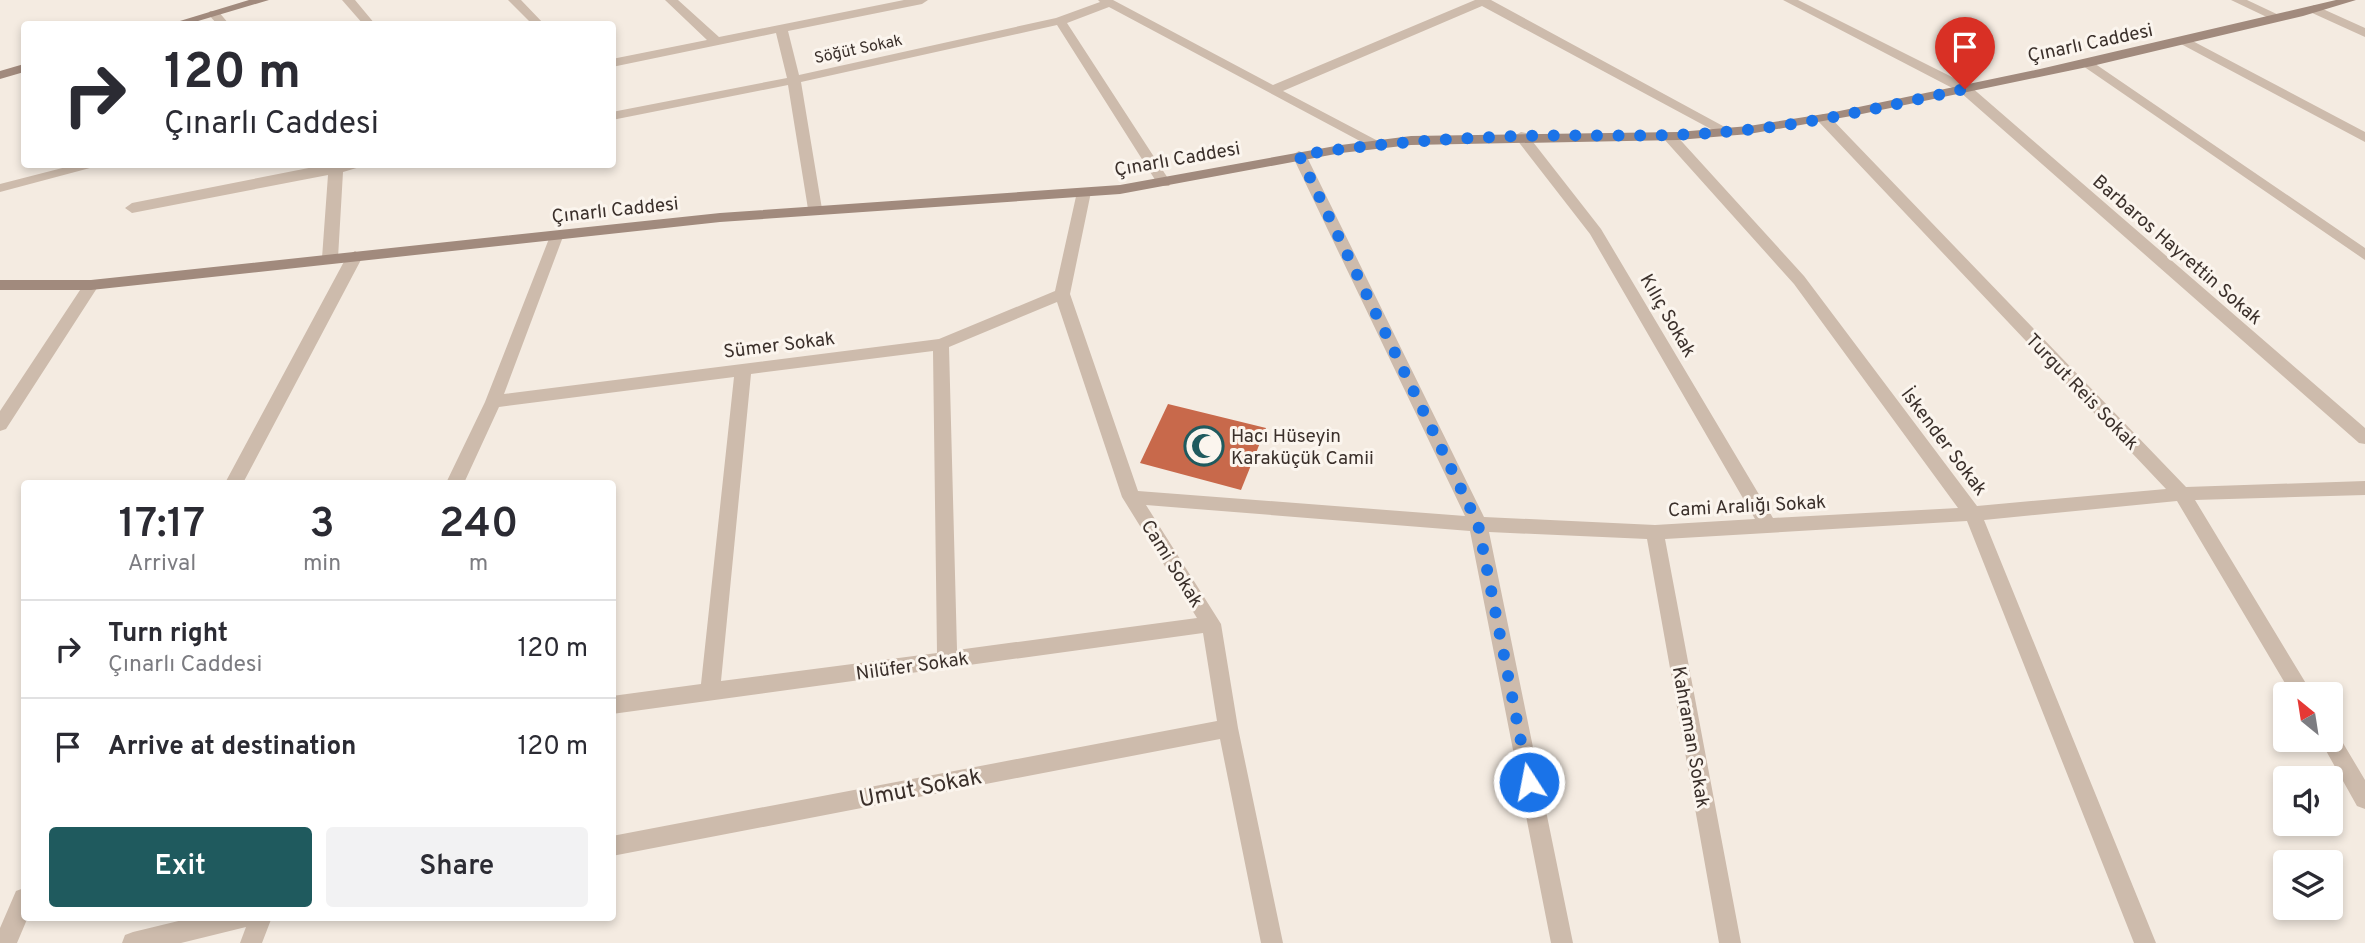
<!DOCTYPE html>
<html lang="en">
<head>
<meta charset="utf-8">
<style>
  body { margin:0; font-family:Overpass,sans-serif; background:#f2f2f3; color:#2b2b33; height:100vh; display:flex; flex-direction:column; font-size:26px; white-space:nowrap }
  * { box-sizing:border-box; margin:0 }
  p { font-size:23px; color:#7c7c81 }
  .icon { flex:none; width:38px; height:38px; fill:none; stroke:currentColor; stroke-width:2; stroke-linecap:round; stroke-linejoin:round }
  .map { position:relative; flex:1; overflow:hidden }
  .side { position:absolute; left:21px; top:480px; width:595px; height:441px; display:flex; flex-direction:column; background:#fff; border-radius:7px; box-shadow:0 4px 10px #0003 }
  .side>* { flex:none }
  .banner { position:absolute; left:21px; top:21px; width:595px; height:147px; border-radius:7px; box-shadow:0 4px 10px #0003; background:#fff; color:#2b2b33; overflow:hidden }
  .needle { width:46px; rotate:330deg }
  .controls { position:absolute; left:2273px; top:682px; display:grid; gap:14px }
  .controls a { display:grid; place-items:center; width:70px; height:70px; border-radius:7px; background:#fff; box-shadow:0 4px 10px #0003; font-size:35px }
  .pin { position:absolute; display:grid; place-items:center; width:60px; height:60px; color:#fff; margin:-72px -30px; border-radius:50% 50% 50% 0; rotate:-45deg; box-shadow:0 0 7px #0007 }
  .pin .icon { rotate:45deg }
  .me { position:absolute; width:77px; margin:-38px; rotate:349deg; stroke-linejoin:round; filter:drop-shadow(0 0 5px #0008) }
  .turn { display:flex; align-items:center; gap:24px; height:147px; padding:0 28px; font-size:32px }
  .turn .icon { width:91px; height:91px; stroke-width:2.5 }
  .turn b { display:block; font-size:49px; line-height:60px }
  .eta { display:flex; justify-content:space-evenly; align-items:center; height:119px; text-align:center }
  .eta b { font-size:42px; font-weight:600; line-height:49px }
  .action { display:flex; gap:14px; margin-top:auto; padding:14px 28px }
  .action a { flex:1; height:80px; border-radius:7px; background:#1f5a5e; color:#fff; font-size:28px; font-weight:600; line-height:80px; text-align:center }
  .action a+a { background:#f2f2f3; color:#2b2b33 }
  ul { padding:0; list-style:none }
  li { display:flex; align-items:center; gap:21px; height:98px; padding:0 28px; border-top:2px solid #e1e1e2 }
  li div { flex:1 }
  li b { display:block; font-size:26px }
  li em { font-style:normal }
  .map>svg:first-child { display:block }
</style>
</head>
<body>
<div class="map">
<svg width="2365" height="943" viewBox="0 0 2365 943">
  <rect width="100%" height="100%" fill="#f4ebe1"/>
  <path fill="#c8694b" d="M1168,404L1266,428L1241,490L1140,463Z"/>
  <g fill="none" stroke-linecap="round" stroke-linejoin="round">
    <path fill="#cdbbac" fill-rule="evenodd" d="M342,0H355L375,24H363Z
      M508,0H521L544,24H532Z
      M665,0H678L719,37L904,0H928L922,4L788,31L799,75L1056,18L1100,2L1098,0H1113L1273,85L1475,0H1491L1734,132L1727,136L1722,135L1482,6L1283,91L1378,141V147L1373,148L1109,7L1067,23L1171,183L1169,186H1159L1057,25L801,82L822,209L815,214L808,209L788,85L612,120V112L787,78L776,33L612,67V59L707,40Z
      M1783,0H1798L1970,86L2365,428V444L2359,443L1960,92Z
      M2231,0H2247L2283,17L2273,20Z
      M2314,5L2365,28V37L2310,12L2308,9Z
      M210,11H218L229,24H217L208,14Z
      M2185,37L2365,132V142L2181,44L2179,41Z
      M2088,59L2365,248V260L2083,66L2082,63Z
      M1823,114L1828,115L2186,487L2365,481V495L2195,500L2313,695H2292L2177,501L1984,520L2156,943H2134L1967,521L1665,539L1741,943H1719L1647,539L1489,532L1573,943H1551L1470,531L1146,505L1221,624L1238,728L1283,943H1261L1220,739L612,856V836L1217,721L1203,633L612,714V696L701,684L734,377L499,407L464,483H446L485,402L552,231H562L564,234L504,394L939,339L1055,291L1077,192L1084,188L1091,192L1070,294L1138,491L1465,516L1292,155L1299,151L1306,155L1484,517L1655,525L1755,519L1590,234L1514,136L1521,132L1526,133L1601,229L1773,518L1958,508L1794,284L1664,139V133H1674L1804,276L1977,506L2166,489L1818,121L1816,118ZM1057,302L1122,497L1197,618L957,650L949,347ZM933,351L937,653L721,681L751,374Z
      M78,164H105L0,192V184Z
      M329,164H370L343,172L338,258L330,263L322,258L328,175L132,213L125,208L132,203Z
      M355,251L363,256L243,483H225L347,256Z
      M91,280L99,285L6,429L0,431V411L86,281Z
      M2331,731L2337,733L2365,780V809L2357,806L2320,740H2331Z
      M24,888V917H28L17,943H0V928L16,891Z
      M195,917H272L262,943H240L246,927L181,943H122L125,935L133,932Z"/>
    <path fill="#a18a7d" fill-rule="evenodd" d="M249,0H269L188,24H170Z
      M2336,0H2356L2303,16L2092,66L1857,115L1749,134L1678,140L1411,145L1341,153L1120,194L720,222L91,290H0V280H91L720,213L1120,185L1341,145L1411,136L1678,132L1749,126L1830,113L2040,69Z
      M24,64V72L0,79V71Z"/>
  </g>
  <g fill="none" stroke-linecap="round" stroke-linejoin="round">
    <path stroke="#1a73e8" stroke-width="12" stroke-dasharray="0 21.6" d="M1529,782L1478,524L1299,155C1373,144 1447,138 1522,136C1589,134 1657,138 1724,132C1805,126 1886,106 1965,89"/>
  </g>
  <defs>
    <g id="mosque-ring" transform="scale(2.0125)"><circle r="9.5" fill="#fbf5ee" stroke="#1f5a5e" stroke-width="1.5"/><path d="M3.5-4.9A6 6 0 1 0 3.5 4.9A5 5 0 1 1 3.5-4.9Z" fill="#1f5a5e"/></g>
  </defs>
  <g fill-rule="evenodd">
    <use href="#mosque-ring" x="1204" y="446"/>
  </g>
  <g text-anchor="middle" stroke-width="6" stroke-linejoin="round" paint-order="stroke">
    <g font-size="16" fill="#3b302b" stroke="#fbf5ee">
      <text transform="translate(858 48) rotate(-12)" y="6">Söğüt Sokak</text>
    </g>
    <g font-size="19" fill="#3b302b" stroke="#fbf5ee">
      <text transform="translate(2090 42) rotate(-12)" y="7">Çınarlı Caddesi</text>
      <text transform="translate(1177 158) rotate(-10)" y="7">Çınarlı Caddesi</text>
      <text transform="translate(615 209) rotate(-6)" y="7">Çınarlı Caddesi</text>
      <text transform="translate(2178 249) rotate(41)" y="7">Barbaros Hayrettin Sokak</text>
      <text transform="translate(1669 315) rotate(60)" y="7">Kılıç Sokak</text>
      <text transform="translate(779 344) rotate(-7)" y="7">Sümer Sokak</text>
      <text transform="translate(2083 391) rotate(46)" y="7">Turgut Reis Sokak</text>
      <text transform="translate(1945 441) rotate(53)" y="7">İskender Sokak</text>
      <text transform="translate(1747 505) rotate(-3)" y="7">Cami Aralığı Sokak</text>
      <text transform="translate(1173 563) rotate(58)" y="7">Cami Sokak</text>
      <text transform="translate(912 665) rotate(-8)" y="7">Nilüfer Sokak</text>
      <text transform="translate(1692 737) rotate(80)" y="7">Kahraman Sokak</text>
    </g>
    <g font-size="19" fill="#3b302b" stroke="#fbf5ee" text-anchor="start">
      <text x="1231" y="442">Hacı Hüseyin<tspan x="1231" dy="22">Karaküçük Camii</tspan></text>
    </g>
    <g font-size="23" fill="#3b302b" stroke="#fbf5ee">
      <text transform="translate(920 787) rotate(-11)" y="8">Umut Sokak</text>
    </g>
  </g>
</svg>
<div class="controls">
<a><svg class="needle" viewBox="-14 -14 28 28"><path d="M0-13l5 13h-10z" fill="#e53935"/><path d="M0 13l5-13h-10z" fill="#7c7c81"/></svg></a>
<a><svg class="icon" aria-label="sound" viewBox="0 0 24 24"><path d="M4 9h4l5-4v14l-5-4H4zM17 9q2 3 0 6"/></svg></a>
<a><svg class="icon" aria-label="layers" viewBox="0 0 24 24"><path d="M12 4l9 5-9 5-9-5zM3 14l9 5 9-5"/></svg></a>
</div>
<div class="pin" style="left:1965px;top:89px;background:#d93025"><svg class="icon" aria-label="arrive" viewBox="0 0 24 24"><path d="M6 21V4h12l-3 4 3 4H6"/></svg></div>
<svg class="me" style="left:1529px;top:782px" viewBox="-20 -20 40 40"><circle r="17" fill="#1a73e8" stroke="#fff" stroke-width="3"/><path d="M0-11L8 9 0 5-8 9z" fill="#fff"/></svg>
<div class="banner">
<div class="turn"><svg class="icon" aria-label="right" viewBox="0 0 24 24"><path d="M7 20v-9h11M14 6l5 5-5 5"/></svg><div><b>120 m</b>Çınarlı Caddesi</div></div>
</div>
<section class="side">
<div class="eta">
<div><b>17:17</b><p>Arrival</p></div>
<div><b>3</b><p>min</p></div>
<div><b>240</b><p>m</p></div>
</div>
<ul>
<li><svg class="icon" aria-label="right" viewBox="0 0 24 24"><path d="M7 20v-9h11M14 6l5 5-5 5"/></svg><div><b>Turn right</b><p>Çınarlı Caddesi</p></div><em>120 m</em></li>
<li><svg class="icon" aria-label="arrive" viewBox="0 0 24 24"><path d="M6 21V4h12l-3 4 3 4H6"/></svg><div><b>Arrive at destination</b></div><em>120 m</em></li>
</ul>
<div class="action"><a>Exit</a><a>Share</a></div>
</section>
</div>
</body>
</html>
